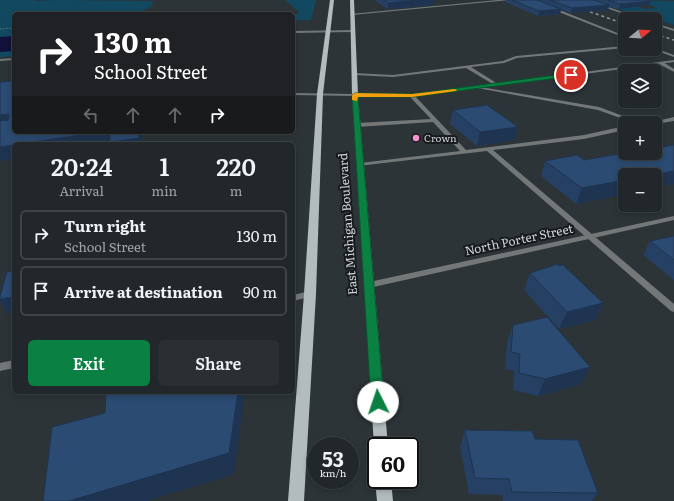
<!DOCTYPE html>
<html lang="en">
<head>
<meta charset="utf-8">
<style>
  body { margin:0; font-family:Literata,serif; background:#292f32; color:#f1f3f6; height:100vh; display:flex; flex-direction:column; font-size:15px; white-space:nowrap }
  * { box-sizing:border-box; margin:0 }
  p { font-size:13px; color:#a2a5a8 }
  .icon { flex:none; width:22px; height:22px; fill:none; stroke:currentColor; stroke-width:2; stroke-linecap:round; stroke-linejoin:round }
  .map { position:relative; flex:1; overflow:hidden }
  .side { position:absolute; left:12px; top:142px; width:283px; height:252px; display:flex; flex-direction:column; background:#21272a; border-radius:6px; box-shadow:0 2px 6px #0003,0 0 0 1px #3e4447 }
  .side>* { flex:none }
  .guide { position:absolute; left:12px; top:12px; width:283px; height:122px; border-radius:6px; box-shadow:0 2px 6px #0003,0 0 0 1px #3e4447; background:#202124; color:#fff; overflow:hidden }
  .needle { width:26px; rotate:72deg }
  .controls { position:absolute; left:618px; top:12px; display:grid; gap:8px }
  .controls a { display:grid; place-items:center; width:44px; height:44px; border-radius:6px; background:#21272a; box-shadow:0 2px 6px #0003,0 0 0 1px #3e4447; font-size:20px }
  .speed { position:absolute; left:307px; top:437px; display:flex; gap:8px; font-size:20px; font-weight:700; text-align:center }
  .speed>* { display:grid; place-content:center; width:52px; height:52px; border-radius:50%; background:#21272a; box-shadow:0 2px 6px #0003,0 0 0 1px #3e4447; line-height:1 }
  .speed small { font-size:10px; font-weight:400 }
  .speed .limit { border:2px solid #111; border-radius:6px; background:#fff; color:#111 }
  .pin { position:absolute; display:grid; place-items:center; width:34px; height:34px; color:#fff; margin:-17px; border:2px solid #fff; border-radius:50%; box-shadow:0 1px 4px #0007 }
  .me { position:absolute; width:44px; margin:-22px; rotate:356deg; stroke-linejoin:round; filter:drop-shadow(0 0 3px #0008) }
  .turn { display:flex; align-items:center; gap:14px; height:84px; padding:0 16px; font-size:18px }
  .turn .icon { width:52px; height:52px; stroke-width:2.5 }
  .turn b { display:block; font-size:28px; line-height:34px }
  .lanes { display:flex; align-items:center; height:38px; padding:0 16px; background:#0003; justify-content:center; gap:20px; direction:ltr }
  .lanes .off { opacity:.35 }
  .eta { display:flex; justify-content:space-evenly; align-items:center; height:68px; text-align:center }
  .eta b { font-size:24px; font-weight:600; line-height:28px }
  .action { display:flex; gap:8px; margin-top:auto; padding:8px 16px }
  .action a { flex:1; height:46px; border-radius:6px; background:#0b8043; color:#fff; font-size:16px; font-weight:600; line-height:46px; text-align:center }
  .action a+a { background:#292f32; color:#f1f3f6 }
  ul { padding:0; list-style:none }
  li { display:flex; align-items:center; gap:12px; height:50px; margin:0 8px 6px; padding:0 8px; border:2px solid #3e4447; border-radius:6px }
  li div { flex:1 }
  li b { display:block; font-size:15px }
  li em { font-style:normal }
  .map>svg:first-child { display:block }
</style>
</head>
<body>
<div class="map">
<svg width="674" height="501" viewBox="0 0 674 501">
  <rect width="100%" height="100%" fill="#2c3438"/>
  <path fill="#124961" d="M0,0H35V1L58,0L153,1L152,6L140,12L139,14H14V56L0,57Z
    M285,0H316L311,20H293V15L300,13Z
    M640,0L674,1V25L607,6L604,3L624,4L647,9L658,8L643,3Z"/>
  <path fill="#111139" d="M14,36V51L0,52V37Z"/>
  <g fill="none" stroke-linecap="round" stroke-linejoin="round">
    <path stroke="#6d7477" stroke-width="1" stroke-dasharray="1.5 1.5" stroke-linecap="butt" d="M0,29L14,28"/>
    <path fill="#737778" fill-rule="evenodd" d="M625,46V48L517,58L504,63L471,67L498,84V85L496,86L466,68L393,77L354,75L352,74L354,73L393,75L503,61L516,56Z
      M659,62H663L674,69V72L659,64Z
      M475,86L599,107L642,123H634L598,110L477,88L475,87Z
      M410,95H414L466,150L584,135L625,126V130L584,139L493,150L674,304V312L671,311L487,151L358,166V164L360,163L460,151L433,122L357,127L354,125L357,123L431,119L410,97Z
      M674,117V121L655,124V123H649Z"/>
    <path fill="#737778" fill-rule="evenodd" d="M498,0H510L352,15L350,14Z
      M583,0H588L643,19H638Z
      M552,7L625,36V38L551,9Z
      M655,23L674,29V31L655,25Z
      M353,30L352,32L293,33V31Z
      M655,48L674,55V57L654,50Z
      M14,58V60L0,61V59Z
      M674,60V62L412,97L293,95V93L412,95Z
      M674,216V220L369,288L366,287L365,285L366,283L369,282Z
      M310,291L313,292L314,294L313,296L293,301V295Z
      M14,360V368L0,371V363Z"/>
    <path fill="#b2bbbd" fill-rule="evenodd" d="M330,0H334L323,94L316,294L304,501H288L304,294L317,94Z
      M350,0H354L358,95L388,446H376V451L374,446L352,95Z
      M376,478V480H391L393,501H377L375,480Z"/>
    <path stroke="#8f9598" stroke-width="1.5" stroke-dasharray="3 3" stroke-linecap="butt" d="M556,0L625,24
      M655,34L674,40"/>
  </g>
  <path fill="#254062" d="M374,0H434V5L388,9Z
    M506,0H649L651,1L649,5L619,9L609,6L608,10L571,13L561,9L560,14L538,16L505,2Z
    M453,110L518,127L514,140L477,146L450,124Z
    M674,145V184L655,188V175H625V194L576,204L541,176L545,161L577,155L584,160L625,153H655V148Z
    M674,236V280L643,255L650,241Z
    M530,273L603,303L595,320L559,329L524,290Z
    M513,325L590,367L581,384L538,396L513,390L514,371L505,369L507,342Z
    M465,430L535,439L598,493L592,501H503L502,495L469,494L460,447Z"/>
  <path fill="#1e3450" d="M418,0H434V5L388,9V3Z
    M651,1L649,5L619,9L620,4Z
    M609,5L608,10L571,13L572,8Z
    M561,9L560,14L538,16L539,11Z
    M9,114L14,125L0,128V115Z
    M518,127L514,140L477,146L480,132Z
    M102,132H141L142,144H18Z
    M14,145V159L0,161V147Z
    M674,171V184L655,188V175H652Z
    M625,180V194L576,204L582,188Z
    M14,297V313L8,314L0,301V299Z
    M603,303L595,320L559,329L567,312Z
    M590,367L581,384L538,396L545,379Z
    M238,392H245L234,474L147,501H69Z"/>
  <path fill="#2b4b72" stroke="#1e3450" d="M384,0H418L388,3Z
    M512,0H537L561,9L539,11Z
    M550,0H593L609,5L572,8Z
    M608,0H649L651,1L620,4Z
    M14,81V132H102L18,144H14V145L0,147V121L8,120L9,114L0,115V82Z
    M487,105L518,127L480,132L453,110Z
    M110,132H138L139,138L110,142Z
    M674,145V171L652,175H625V180L582,188L545,161L577,155L584,160L625,153H655V148Z
    M674,236V260L650,241Z
    M558,264L559,266L563,265L603,303L567,312L530,273Z
    M14,271V297L0,299V296L7,272Z
    M547,317L590,367L545,379L519,373L520,354L511,352L513,325Z
    M106,392H238L229,453L69,501H43L52,427L105,413Z
    M465,430L532,431L535,439L578,440L598,493L512,492L509,479L475,478Z"/>
  <path fill="#0b8043" stroke="#07532c" d="M571,73L573,74V76L412,97H358L384,402L382,406L378,408L373,406L371,402L352,95L355,93L412,94Z"/>
  <path fill="#f59e0b" d="M454,89L457,90L456,91L412,97H358L357,101L352,100V95L355,93L412,94Z"/>
  <circle fill="#f790cd" stroke="#181b1d" stroke-width="1.5" cx="416" cy="138" r="4"/>
  <g text-anchor="middle" stroke-width="4" stroke-linejoin="round" paint-order="stroke">
    <g font-size="10" fill="#d1d5d8" stroke="#181b1d" text-anchor="start">
      <text x="424" y="142">Crown</text>
    </g>
    <g font-size="12" fill="#d1d5d8" stroke="#181b1d">
      <text transform="translate(348 224) rotate(-94)" y="4">East Michigan Boulevard</text>
      <text transform="translate(519 240) rotate(-12)" y="4">North Porter Street</text>
    </g>
  </g>
</svg>
<div class="controls">
<a><svg class="needle" viewBox="-14 -14 28 28"><path d="M0-13l5 13h-10z" fill="#e53935"/><path d="M0 13l5-13h-10z" fill="#a2a5a8"/></svg></a>
<a><svg class="icon" aria-label="layers" viewBox="0 0 24 24"><path d="M12 4l9 5-9 5-9-5zM3 14l9 5 9-5"/></svg></a>
<a>+</a>
<a>−</a>
</div>
<div class="speed"><div>53<small>km/h</small></div><div class="limit">60</div></div>
<div class="pin" style="left:571px;top:75px;background:#d93025"><svg class="icon" aria-label="arrive" viewBox="0 0 24 24"><path d="M6 21V4h12l-3 4 3 4H6"/></svg></div>
<svg class="me" style="left:378px;top:402px" viewBox="-20 -20 40 40"><circle r="19" fill="#fff"/><path d="M0-13L10 11 0 6-10 11z" fill="#0b8043"/></svg>
<div class="guide">
<div class="turn"><svg class="icon" aria-label="right" viewBox="0 0 24 24"><path d="M7 20v-9h11M14 6l5 5-5 5"/></svg><div><b>130 m</b>School Street</div></div>
<div class="lanes"><svg class="icon off" aria-label="left" viewBox="0 0 24 24"><path d="M17 20v-9H6M10 6l-5 5 5 5"/></svg><svg class="icon off" aria-label="ahead" viewBox="0 0 24 24"><path d="M12 20V5M6 11l6-6 6 6"/></svg><svg class="icon off" aria-label="ahead" viewBox="0 0 24 24"><path d="M12 20V5M6 11l6-6 6 6"/></svg><svg class="icon" aria-label="right" viewBox="0 0 24 24"><path d="M7 20v-9h11M14 6l5 5-5 5"/></svg></div>
</div>
<section class="side">
<div class="eta">
<div><b>20:24</b><p>Arrival</p></div>
<div><b>1</b><p>min</p></div>
<div><b>220</b><p>m</p></div>
</div>
<ul>
<li><svg class="icon" aria-label="right" viewBox="0 0 24 24"><path d="M7 20v-9h11M14 6l5 5-5 5"/></svg><div><b>Turn right</b><p>School Street</p></div><em>130 m</em></li>
<li><svg class="icon" aria-label="arrive" viewBox="0 0 24 24"><path d="M6 21V4h12l-3 4 3 4H6"/></svg><div><b>Arrive at destination</b></div><em>90 m</em></li>
</ul>
<div class="action"><a>Exit</a><a>Share</a></div>
</section>
</div>
</body>
</html>
